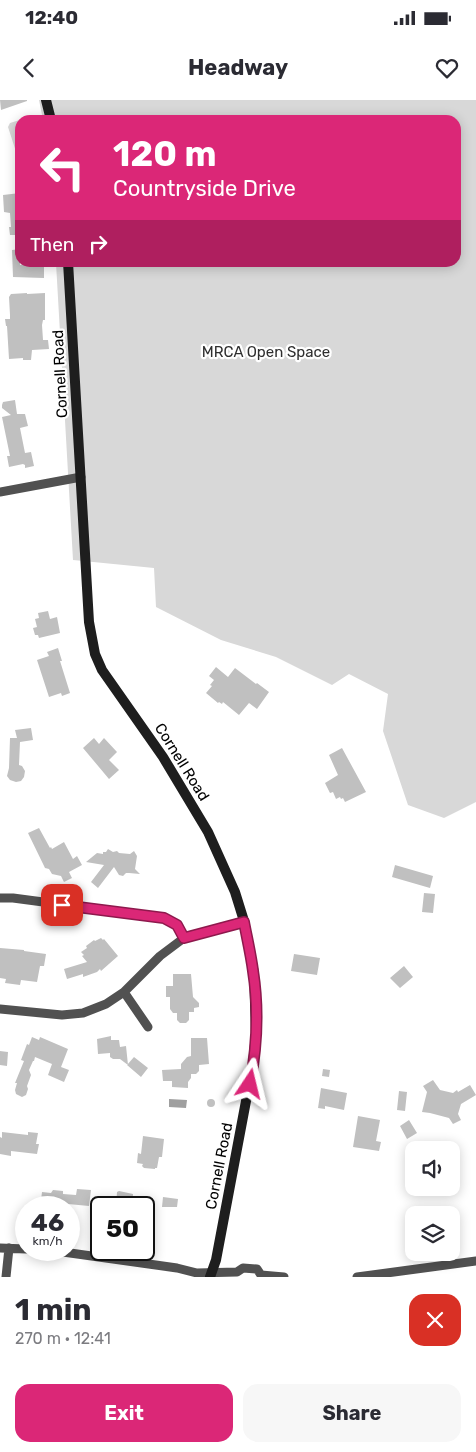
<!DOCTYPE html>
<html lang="en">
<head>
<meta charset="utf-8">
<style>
  body { margin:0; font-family:Rubik,sans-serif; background:#f7f7f7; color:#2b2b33; height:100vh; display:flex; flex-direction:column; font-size:19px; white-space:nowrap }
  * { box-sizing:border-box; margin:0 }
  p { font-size:16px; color:#7c7c81 }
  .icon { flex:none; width:28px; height:28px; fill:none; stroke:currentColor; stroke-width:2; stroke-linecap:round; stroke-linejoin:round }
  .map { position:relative; height:1177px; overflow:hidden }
  .panel { display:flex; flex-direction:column; background:#fff; flex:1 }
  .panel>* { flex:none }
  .banner { position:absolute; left:15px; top:15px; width:446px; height:152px; border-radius:15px; box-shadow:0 2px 12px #0003; background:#db2777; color:#fff; overflow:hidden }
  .fabs { position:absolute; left:405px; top:1041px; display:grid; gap:10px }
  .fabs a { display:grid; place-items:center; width:55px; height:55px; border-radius:10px; background:#fff; box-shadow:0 2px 12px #0003; font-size:25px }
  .speed { position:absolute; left:15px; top:1096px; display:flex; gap:10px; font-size:25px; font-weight:700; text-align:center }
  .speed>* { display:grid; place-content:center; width:65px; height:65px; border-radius:50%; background:#fff; box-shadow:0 2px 12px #0003; line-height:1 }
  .speed small { font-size:12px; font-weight:400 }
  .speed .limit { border:2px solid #111; border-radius:8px; background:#fff; color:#111 }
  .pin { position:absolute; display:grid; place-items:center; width:42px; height:42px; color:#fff; margin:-21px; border-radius:10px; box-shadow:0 2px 8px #0006 }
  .me { position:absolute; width:55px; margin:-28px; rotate:10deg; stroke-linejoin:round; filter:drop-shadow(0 0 4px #0008) }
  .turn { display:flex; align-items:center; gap:18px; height:105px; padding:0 15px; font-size:22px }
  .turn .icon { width:65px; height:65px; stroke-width:2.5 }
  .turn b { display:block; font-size:35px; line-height:42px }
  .then { display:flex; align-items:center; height:48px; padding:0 15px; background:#0003; gap:10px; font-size:19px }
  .round { display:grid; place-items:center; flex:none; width:52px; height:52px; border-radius:15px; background:#f7f7f7 }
  .head { display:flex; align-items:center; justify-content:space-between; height:85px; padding:0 15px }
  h1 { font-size:30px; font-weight:700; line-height:38px }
  .cta { display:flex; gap:10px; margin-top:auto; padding:10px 15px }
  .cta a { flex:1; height:58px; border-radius:15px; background:#db2777; color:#fff; font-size:20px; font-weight:700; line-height:58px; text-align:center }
  .cta a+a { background:#f7f7f7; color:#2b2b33 }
  .status { display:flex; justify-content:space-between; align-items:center; height:35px; padding:0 25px; background:#fff; direction:ltr }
  .status svg { height:14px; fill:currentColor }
  header { display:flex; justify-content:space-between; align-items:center; height:65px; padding:0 15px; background:#fff; font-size:22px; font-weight:700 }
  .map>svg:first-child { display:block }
</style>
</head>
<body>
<div class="status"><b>12:40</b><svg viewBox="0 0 49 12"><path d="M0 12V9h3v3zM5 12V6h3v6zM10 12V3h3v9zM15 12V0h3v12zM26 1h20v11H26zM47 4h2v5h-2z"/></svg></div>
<header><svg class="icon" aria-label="back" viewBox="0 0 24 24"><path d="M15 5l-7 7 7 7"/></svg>Headway<svg class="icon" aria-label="heart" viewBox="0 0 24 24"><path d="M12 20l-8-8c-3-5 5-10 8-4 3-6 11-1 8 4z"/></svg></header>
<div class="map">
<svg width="476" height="1177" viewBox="0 0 476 1177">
  <rect width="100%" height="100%" fill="#fff"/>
  <path fill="#d8d8d8" d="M39,0H476V702L444,718L408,705L383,631L388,594L349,574L332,585L276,557L221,540L156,507L154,468L73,460L56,163L456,162V20H43Z
    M26,18L29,20H20V64L8,27L10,23Z"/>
  <path fill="#9f9f9f" d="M169,999L187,1000L186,1008L169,1007Z"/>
  <path fill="#c0c0c0" d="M0,0H27V1L1,10Z
    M20,93V135H10L9,127H11L10,113L4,112L3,95Z
    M20,149V165L44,163V178L13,177L12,150Z
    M27,193V194L45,193V220H43L42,225L43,240H48L49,249L32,250L31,260H23V258L9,259L7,226H6L5,219H10V215L9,197L11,194Z
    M15,300L17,314H25L28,326L20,328L25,353L31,352L34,366L25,368V365L23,364L9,367L7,356H10L2,317L11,315L2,308V305L3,302Z
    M48,511L50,519L57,517L60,533L39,538L38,535H35L33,528L37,527L35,519L39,518L38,513Z
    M58,548L62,561H60L70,593L62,596L61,593L49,597L37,560L49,556L47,552Z
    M216,567L228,577L235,568L256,584L257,583L269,592L257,609L249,603L239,615L223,602L222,604L219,602L218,603L206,593L212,586L210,585L214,580L209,576Z
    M31,628L33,640L20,642L19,665L22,666L25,671L24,677L21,681L16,682L10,680L7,676L9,668L10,638H17L15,630Z
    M94,638L99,644L104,638L117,652L109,660L119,670L109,679L83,648Z
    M342,648L366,692L345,702L343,698L341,699L340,697L336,699L333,692L330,693L325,683L338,675L329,655Z
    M39,728L50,748L51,747L52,749L64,742L73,759L77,756L82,765L69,772L72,778L64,782L61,776L52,774L49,769L45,768L28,733Z
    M108,749L113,752L117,751L119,753L130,754L134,751L137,756L135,769L140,774L129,773H126L123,776L119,775L114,767L98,788L91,782L104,765L86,762L97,753L103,754V752H106Z
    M395,765L433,776L430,788L392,777Z
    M424,793L435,794L433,813L422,812Z
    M101,838L103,840L104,839L118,856L101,871L100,869L97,872L83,877V874L67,879L64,869L87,862L82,856L84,855L81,852L87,848L86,846L94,840L95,841Z
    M0,848L24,850V851L46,854L44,866H40L37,882L21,880L20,885L5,883L6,879L0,878Z
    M294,854L320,858L317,875L291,871Z
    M404,866L413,877L400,888L390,878Z
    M173,874H191L193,897L199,903V907L194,908V912H189V920L186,923H180L177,920V913H173L170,909V897H166V886H173Z
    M111,936V940H119L120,947L126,946L128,965L120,959H113L110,957V953L98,954L97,939Z
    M32,937L39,940L40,937L68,949L61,967L69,970L64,982L48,975L52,964L35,957L34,961H33L29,970L31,975L27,986L28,989L26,995L22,997L16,994L15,990L17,983H15L24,961L21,960L27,944L29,945Z
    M191,938H207L209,964L199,965V971L196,974H191V978L188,982V988L172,987V981H163L162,970L181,969V964L187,957L191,956Z
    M0,951L8,952L7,966L0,965Z
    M134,957L148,968L141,977L127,965Z
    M323,969L330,970L329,977L322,976Z
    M433,980L440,990L453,993L457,990L458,992L470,985L476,995L461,1004L458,1014L461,1020L453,1024L449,1018L430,1013L422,1012L427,992L423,986Z
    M321,988L347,993L344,1010L325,1006V1009L318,1008Z
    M399,991L407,992L405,1011L397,1010Z
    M207 1003a4 4 0 1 1 8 0a4 4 0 1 1-8 0Z
    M358,1016L380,1020L376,1041L381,1042L379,1051L353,1047Z
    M409,1020L417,1033L407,1039L400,1026Z
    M2,1032L28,1035V1032L38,1033L36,1044H39L37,1054L11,1051V1056L0,1054V1037L2,1038Z
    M143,1036L164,1039L162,1057H159L157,1068H155V1069L144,1068L142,1066L143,1064L137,1063L138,1053L141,1054Z
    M77,1089L91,1090L89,1106L68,1104V1108H40L42,1092L51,1093L53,1090L63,1091V1094L76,1095Z
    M119,1091L133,1094L132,1108H116L117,1092Z
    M163,1097L178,1099L177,1107H162Z"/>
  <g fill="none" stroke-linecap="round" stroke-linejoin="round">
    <path stroke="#515151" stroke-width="9" d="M0,392L81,377
      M0,798H13L164,818L177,825L184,838
      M124,892L148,927
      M0,909L62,915L83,913L106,904L124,892L160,856L184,838L244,821
      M0,1148L26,1149
      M37,1150L63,1152L177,1168L197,1173L237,1172L243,1168L257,1169L261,1175L284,1177
      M6,1177L9,1148
      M357,1177L476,1161"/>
    <path stroke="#1e1e1e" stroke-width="10" d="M46,0L51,20
      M68,162L89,522L95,554L102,570L163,657L208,732L235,792L244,821L254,873L256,934L253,964L216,1160L210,1177"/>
  </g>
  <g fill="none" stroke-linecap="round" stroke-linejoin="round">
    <g stroke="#8e194d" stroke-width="12">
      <path id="route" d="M62,805L164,818L177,825L184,838L244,822C247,838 251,855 253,871C259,909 257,947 250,984"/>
    </g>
    <use href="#route" stroke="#db2777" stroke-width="9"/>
  </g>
  <g text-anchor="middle" stroke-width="4.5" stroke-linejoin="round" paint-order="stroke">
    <g font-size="15" fill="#2f2f2f" stroke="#fff">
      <text x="266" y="257">MRCA Open Space</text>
    </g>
    <g font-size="15" fill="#000" stroke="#fff">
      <text transform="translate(60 274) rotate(-93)" y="5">Cornell Road</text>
      <text transform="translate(182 662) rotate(58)" y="5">Cornell Road</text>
      <text transform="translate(219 1066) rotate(-79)" y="5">Cornell Road</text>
    </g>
  </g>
</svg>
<div class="fabs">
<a><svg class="icon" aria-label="sound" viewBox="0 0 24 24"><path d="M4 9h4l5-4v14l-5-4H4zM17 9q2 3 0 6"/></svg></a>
<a><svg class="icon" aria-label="layers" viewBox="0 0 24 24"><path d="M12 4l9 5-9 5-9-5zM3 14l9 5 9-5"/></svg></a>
</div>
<div class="speed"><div>46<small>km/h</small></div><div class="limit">50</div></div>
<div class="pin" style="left:62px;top:805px;background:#d93025"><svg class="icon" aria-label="arrive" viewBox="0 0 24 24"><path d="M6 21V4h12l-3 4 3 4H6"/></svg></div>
<svg class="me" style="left:250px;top:984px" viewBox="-20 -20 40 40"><path d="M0-17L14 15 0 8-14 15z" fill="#db2777" stroke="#fff" stroke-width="4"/></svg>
<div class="banner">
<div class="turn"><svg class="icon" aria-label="left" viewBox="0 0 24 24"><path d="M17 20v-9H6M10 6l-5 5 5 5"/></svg><div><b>120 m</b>Countryside Drive</div></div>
<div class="then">Then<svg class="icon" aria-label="right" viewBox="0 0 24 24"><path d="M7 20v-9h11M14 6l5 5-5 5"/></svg></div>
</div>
</div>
<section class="panel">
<div class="head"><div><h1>1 min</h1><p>270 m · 12:41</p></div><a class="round" style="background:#d93025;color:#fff"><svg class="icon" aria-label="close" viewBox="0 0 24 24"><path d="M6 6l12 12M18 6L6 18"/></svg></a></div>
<div class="cta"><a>Exit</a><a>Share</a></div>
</section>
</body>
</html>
